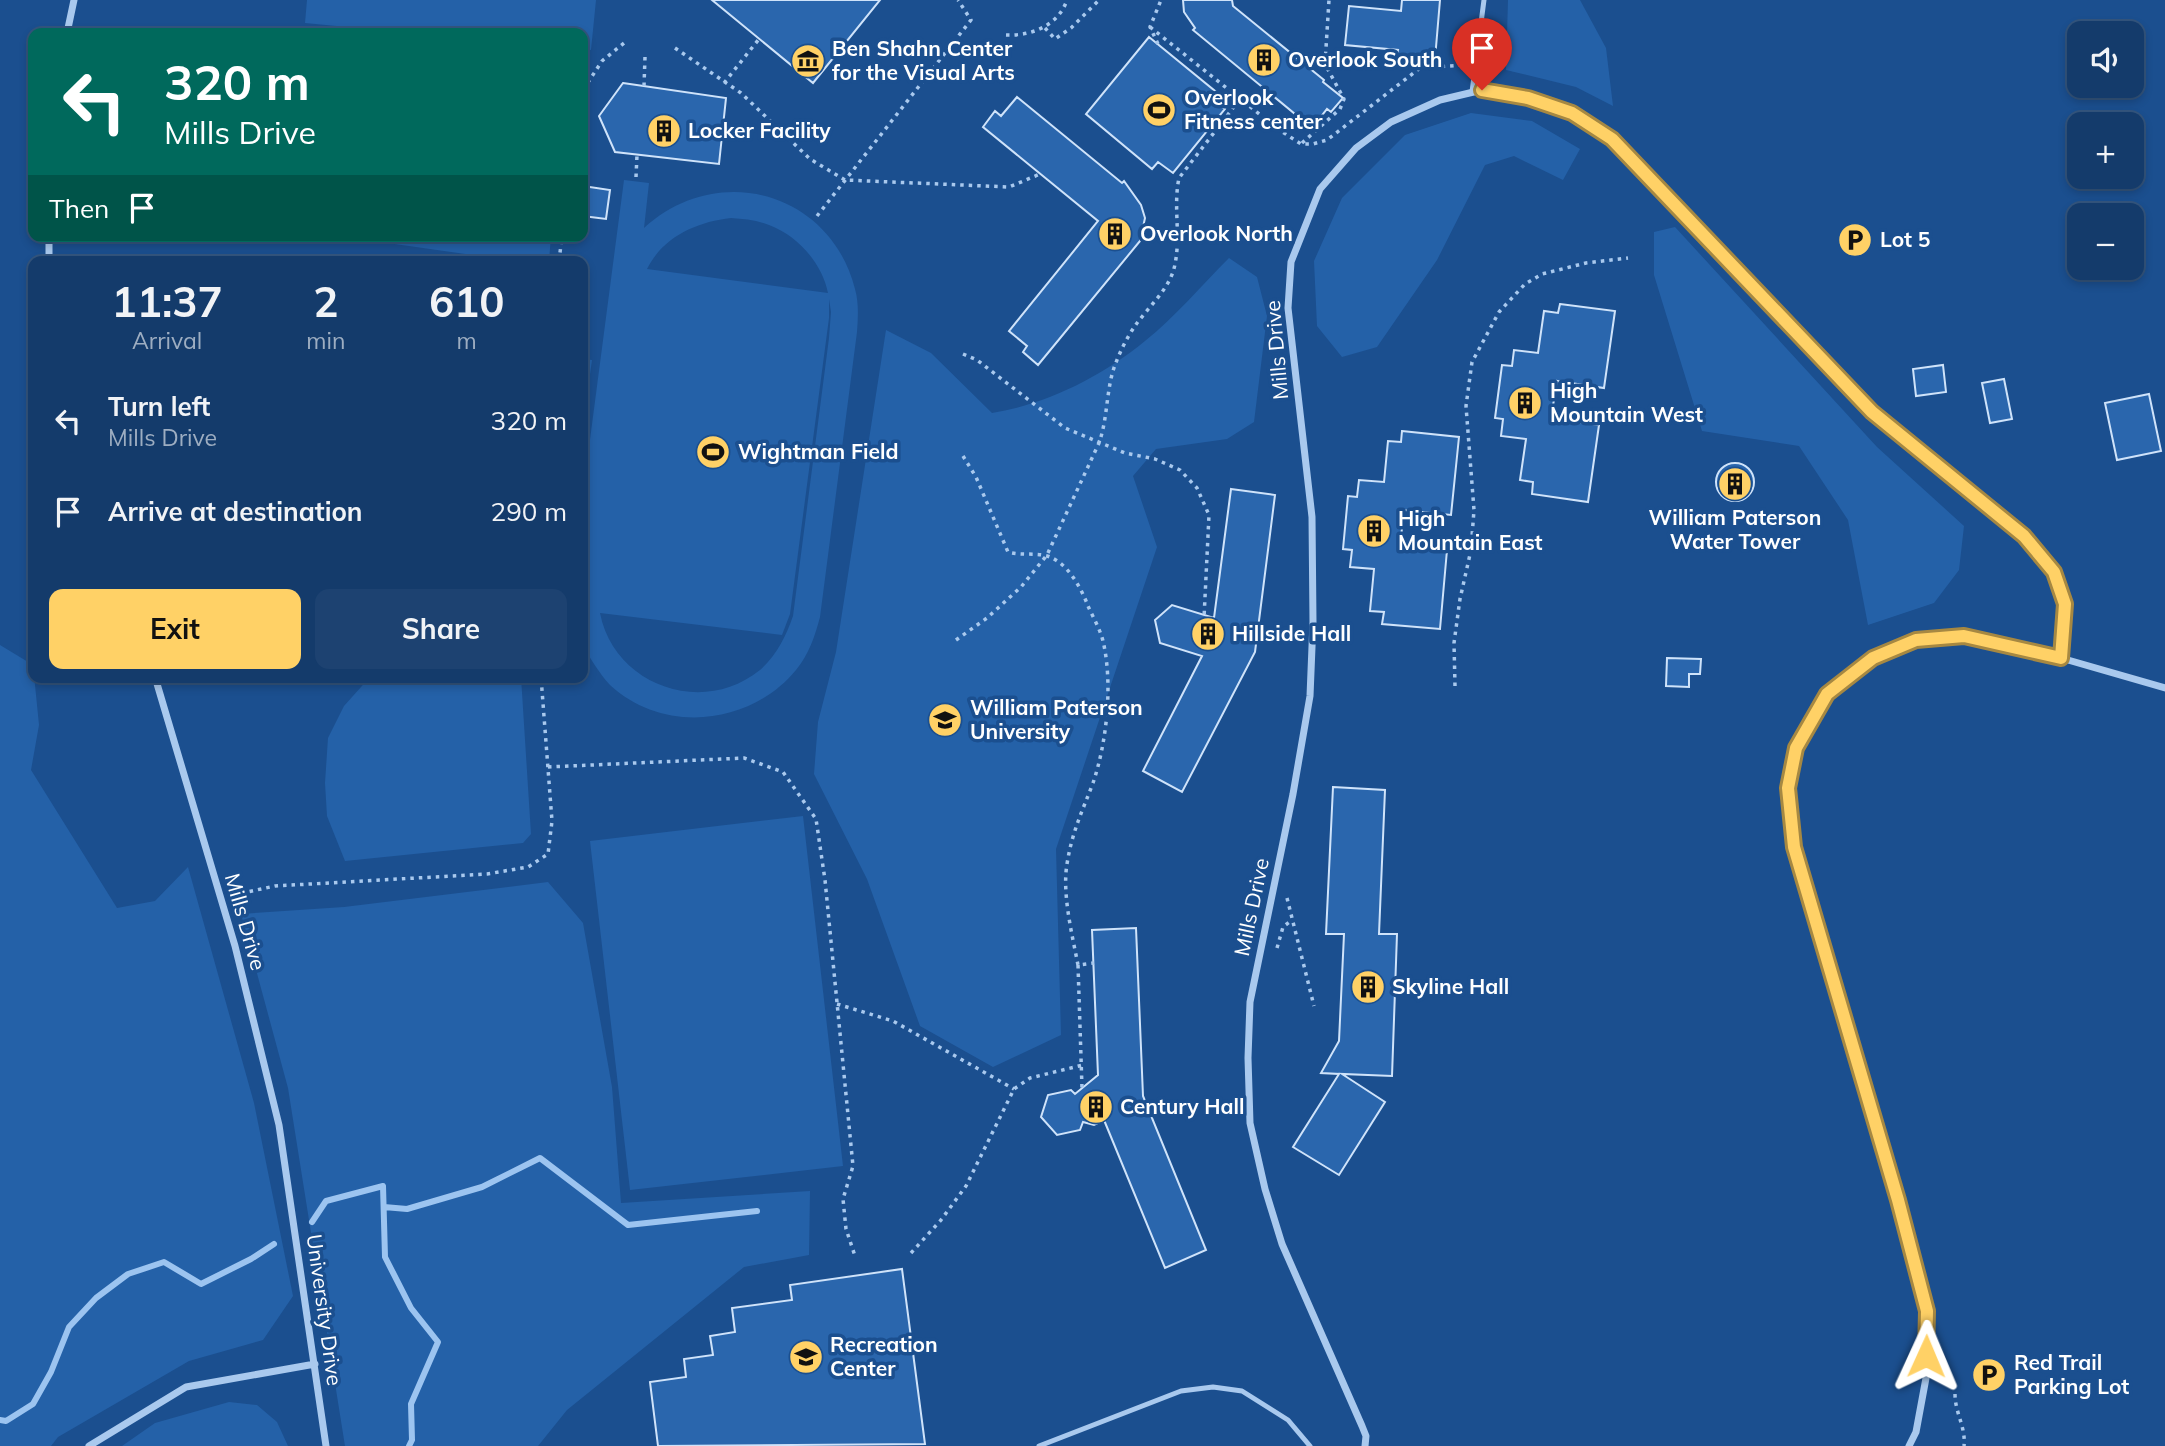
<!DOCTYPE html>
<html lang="en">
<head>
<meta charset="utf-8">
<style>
  body { margin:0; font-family:Mulish,sans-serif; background:#1d4271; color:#f1f3f6; height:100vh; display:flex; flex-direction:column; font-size:26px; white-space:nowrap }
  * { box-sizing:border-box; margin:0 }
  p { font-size:23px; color:#9dadc1 }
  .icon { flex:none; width:38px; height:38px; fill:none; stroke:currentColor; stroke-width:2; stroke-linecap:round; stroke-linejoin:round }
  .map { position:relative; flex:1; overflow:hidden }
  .side { position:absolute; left:28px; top:256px; width:560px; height:427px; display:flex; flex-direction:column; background:#143b6b; border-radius:14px; box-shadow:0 4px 10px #0003,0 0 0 2px #33557e }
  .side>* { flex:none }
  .guide { position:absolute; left:28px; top:28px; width:560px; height:214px; border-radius:14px; box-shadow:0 4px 10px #0003,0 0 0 2px #33557e; background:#00695c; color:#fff; overflow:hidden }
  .buttons { position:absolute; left:2067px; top:21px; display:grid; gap:14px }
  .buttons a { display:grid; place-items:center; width:77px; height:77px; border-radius:14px; background:#143b6b; box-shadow:0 4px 10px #0003,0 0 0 2px #33557e; font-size:35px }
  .pin { position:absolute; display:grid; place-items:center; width:60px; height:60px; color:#fff; margin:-72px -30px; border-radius:50% 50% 50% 0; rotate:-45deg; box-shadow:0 0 7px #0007 }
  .pin .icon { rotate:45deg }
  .me { position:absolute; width:77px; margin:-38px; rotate:1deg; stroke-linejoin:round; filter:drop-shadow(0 0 5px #0008) }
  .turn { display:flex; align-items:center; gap:24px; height:147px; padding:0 21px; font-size:32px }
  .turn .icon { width:91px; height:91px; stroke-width:2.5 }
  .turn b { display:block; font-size:49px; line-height:60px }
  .then { display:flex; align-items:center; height:66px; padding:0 21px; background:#0003; gap:14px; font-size:26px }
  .eta { display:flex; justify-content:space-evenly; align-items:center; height:119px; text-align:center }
  .eta b { font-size:42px; font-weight:700; line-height:49px }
  .action { display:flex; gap:14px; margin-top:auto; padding:14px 21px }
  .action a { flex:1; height:80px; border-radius:14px; background:#ffd166; color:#111; font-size:28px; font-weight:700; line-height:80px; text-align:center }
  .action a+a { background:#1d4271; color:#f1f3f6 }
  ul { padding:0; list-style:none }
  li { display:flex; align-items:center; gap:21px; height:91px; padding:0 21px }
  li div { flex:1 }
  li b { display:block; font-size:26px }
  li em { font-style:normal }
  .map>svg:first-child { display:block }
</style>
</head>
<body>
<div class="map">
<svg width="2165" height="1446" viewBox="0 0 2165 1446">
  <rect width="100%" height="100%" fill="#1b4f8f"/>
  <path fill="#2461a8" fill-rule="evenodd" d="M307,0H596L591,50L583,49V33H348L347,27L305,23Z
    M1508,0H1580L1606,48L1613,106L1576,87L1506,70Z
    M1471,113L1532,121L1580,149L1563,180L1514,156L1485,165L1437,260L1377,347L1342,357L1317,326L1314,261L1342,198L1405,135Z
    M624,180L649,183L644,228C717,161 830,191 855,289C859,303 858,318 857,332L820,617C815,636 809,654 796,670C751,725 664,735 610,685C599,673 591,659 583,646V493ZM731,218C744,219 757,220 769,225C798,236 822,263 828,293L647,269C663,237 696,222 731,218ZM829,299L831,312L829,338L793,616C786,636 777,655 760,670C702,717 614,685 600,613L782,635L790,614L829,318Z
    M1675,227L1877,447L1964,526L1959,570L1934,603L1868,625L1848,520L1799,446L1702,431L1654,275V232Z
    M338,236H551L549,261H515Z
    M1229,258L1257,277L1267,316L1254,422L1227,439L1156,449L1133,476L1157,547L1056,849L1061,1035L993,1067L920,1026L867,879L814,774L818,722L836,652L886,330L931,353L992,413C1047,404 1101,377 1145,341C1175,317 1202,285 1229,258Z
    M583,359L592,360L583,425Z
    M0,645L33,665L39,725L31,770L117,908L155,901L188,867L254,1103L293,1296L263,1340L189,1361L58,1437L51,1446H0Z
    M370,677H521L531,834L523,843L345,861L327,816L325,783L328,738L344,706Z
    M803,816L843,1166L630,1190L590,841Z
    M548,882L583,923L612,1087L621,1203L810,1191L809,1255L744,1267L567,1410L538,1446H345L288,1088L241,914L344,907Z
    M229,1402L257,1405L277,1422L288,1446H122L155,1423Z"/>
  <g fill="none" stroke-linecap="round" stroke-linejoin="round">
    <path stroke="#9cc4f0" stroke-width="6" d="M384,1207L407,1209L482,1187L540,1158L628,1225L757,1211
      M312,1222L326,1201L383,1186L385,1257L411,1308L438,1342L411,1404L412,1440L409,1446
      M0,1420L6,1421L33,1404L51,1372L69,1327L96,1298L128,1274L164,1262L201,1284L251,1259L274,1244"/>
  </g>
  <path fill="#2a66ad" stroke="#cfe3fa" stroke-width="2" d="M712,0H880L813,83Z
    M1183,0H1232L1233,6L1324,80L1323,82L1343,98L1331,112L1327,109L1312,128L1193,30L1195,28L1184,12Z
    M1402,0H1440L1435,59L1397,56L1398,50L1345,45L1349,6L1401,11Z
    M1149,37L1215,91L1210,97L1225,109L1173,173L1158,162L1152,169L1086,114Z
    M623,83L726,98L719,164L615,152L599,116Z
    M1017,97L1122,183L1124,181L1141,205L1145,218L1140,241L1038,365L1023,352L1027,346L1009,331L1098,221L983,127L995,111L1001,116Z
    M583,186L610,190L606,219L583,216Z
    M1560,304L1615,311L1604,388L1557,381L1551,418L1599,425L1588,502L1532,494L1533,482L1520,480L1526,439L1501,436L1503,419L1495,418L1502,365L1512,366L1514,350L1538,353L1544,311L1558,313Z
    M1943,365L1946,392L1916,396L1913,369Z
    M2004,379L2012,419L1990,423L1982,383Z
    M2149,394L2161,451L2117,460L2105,403Z
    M1402,431L1459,437L1451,515L1404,510L1400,546L1447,550L1440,629L1382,624L1384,612L1370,611L1374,569L1350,567L1352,550L1343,549L1348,496L1357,497L1359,480L1384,482L1388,441L1401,442Z
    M1716 482a19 19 0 1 1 38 0a19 19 0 1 1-38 0Z
    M1231,489L1275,495L1255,652L1182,792L1143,771L1202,656L1160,643L1155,620L1172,605L1214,618Z
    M1667,658L1701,659L1700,674H1689V687L1666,686Z
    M1333,787L1385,790L1379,934H1397L1392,1076L1342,1074L1385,1102L1339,1175L1293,1147L1339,1074L1321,1073L1339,1041L1344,934H1326Z
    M1136,928L1143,1096L1206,1250L1165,1268L1104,1120L1094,1125L1083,1122L1080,1130L1057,1135L1041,1117L1048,1095L1071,1090L1075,1094L1098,1075L1092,930Z
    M902,1269L925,1444L658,1446L650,1382L686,1377L684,1359L713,1355L710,1336L735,1332L732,1308L792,1300L790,1285Z"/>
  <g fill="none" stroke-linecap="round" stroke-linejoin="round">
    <path stroke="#a9c9ee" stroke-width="3.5" stroke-dasharray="3.5 5" stroke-linecap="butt" d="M1150,27L1278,129L1301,144H1313L1327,140L1420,68L1463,65
      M1045,28L1055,39L1071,28L1099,0
      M1006,35C1031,36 1058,26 1067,0
      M1158,44L1150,27L1161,0
      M675,48L741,93L810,159L845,180L1009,187L1040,174
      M724,83L759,39
      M644,86L645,57
      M583,90L602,61L624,43
      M1302,143L1340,109L1344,99L1325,64L1329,0
      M636,177L637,155
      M817,216L971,20L958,0
      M296,256H411L447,261
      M559,261L562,236
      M963,354L977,360L1065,428L1125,453L1155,459L1180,470L1197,488L1209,515L1204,618
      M963,456L976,477L1008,552C1021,556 1038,552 1050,557C1069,565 1081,588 1088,606C1093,617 1100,629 1103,641C1113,683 1107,742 1093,783C1082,812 1072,832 1067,864C1062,894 1072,934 1078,965L1094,963
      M956,640L987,618L1021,587L1047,555L1099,443C1108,418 1106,389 1115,365C1120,352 1127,337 1135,326C1148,307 1171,288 1175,264C1181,236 1173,206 1179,178L1240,99
      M1455,686L1454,643L1460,599L1471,550L1474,510L1466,406L1472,362L1499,312L1525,284L1542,274L1586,263L1628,258
      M548,767L744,758L783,772L816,819L825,880L853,1166L843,1199L846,1229L855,1256
      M233,895L275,886L487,874L528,867L548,854L552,821L541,677
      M1287,898L1314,1006
      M1277,948L1283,927L1292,920
      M1078,965L1082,1088
      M837,1004L893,1021L1014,1089
      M911,1253L941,1220L966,1186L1014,1089L1030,1078L1083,1065
      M1955,1394C1955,1413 1966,1427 1964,1446"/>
    <path stroke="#a9c9ee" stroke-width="5" d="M1472,92L1484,0
      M1039,1446L1181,1391L1213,1387L1242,1391L1288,1420L1310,1446"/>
    <path stroke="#a9c9ee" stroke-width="7" d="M67,33L74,0
      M49,236V261
      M155,677L235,946L279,1125L326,1446
      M89,1446L186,1387L315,1364
      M1365,1446L1366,1436L1362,1426L1282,1244L1265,1189L1250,1123L1248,1058L1250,1002L1293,794L1310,696L1313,622L1312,517L1288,308L1291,262L1320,189L1356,148L1391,122L1440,100L1482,90L1528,98L1572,113L1612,139L1872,412L2024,536L2055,572L2065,604L2061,658
      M1909,1446L1916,1432L1926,1378L1927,1311L1898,1200L1794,847L1788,788L1796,748L1827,694L1873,658L1916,641L1964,636L2061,658L2165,688"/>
  </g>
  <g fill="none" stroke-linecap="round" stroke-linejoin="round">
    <g stroke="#a68842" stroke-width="18">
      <path id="route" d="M1482,90L1528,98L1572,113L1612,139L1872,412L2024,536L2054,572L2065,604L2061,658L1964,636L1916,640L1873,658L1827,694L1796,748L1788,788L1794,847L1898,1200L1927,1311L1926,1356"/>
    </g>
    <use href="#route" stroke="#ffd166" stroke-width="12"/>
  </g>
  <defs>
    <g id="building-disc" transform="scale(1.75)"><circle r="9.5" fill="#ffd166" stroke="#1b4f8f"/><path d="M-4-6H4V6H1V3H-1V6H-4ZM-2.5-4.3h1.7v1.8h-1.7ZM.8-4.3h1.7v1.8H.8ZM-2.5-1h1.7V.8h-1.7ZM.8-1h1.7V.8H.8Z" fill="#111"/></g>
    <g id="museum-disc" transform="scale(1.75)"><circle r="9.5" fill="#ffd166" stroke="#1b4f8f"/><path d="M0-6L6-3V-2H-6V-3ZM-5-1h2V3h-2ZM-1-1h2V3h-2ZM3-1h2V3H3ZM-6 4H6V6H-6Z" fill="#111"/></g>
    <g id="stadium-disc" transform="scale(1.75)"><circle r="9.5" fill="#ffd166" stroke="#1b4f8f"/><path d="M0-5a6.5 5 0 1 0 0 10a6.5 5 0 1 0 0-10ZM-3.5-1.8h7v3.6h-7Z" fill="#111"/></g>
    <g id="parking-disc" transform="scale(1.75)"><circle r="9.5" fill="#ffd166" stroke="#1b4f8f"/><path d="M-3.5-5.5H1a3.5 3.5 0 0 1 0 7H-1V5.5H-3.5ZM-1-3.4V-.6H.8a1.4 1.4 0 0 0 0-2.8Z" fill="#111"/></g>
    <g id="university-disc" transform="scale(1.75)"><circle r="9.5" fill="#ffd166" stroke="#1b4f8f"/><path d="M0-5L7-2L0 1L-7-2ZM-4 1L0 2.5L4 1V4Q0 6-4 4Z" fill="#111"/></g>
  </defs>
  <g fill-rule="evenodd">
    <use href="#building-disc" x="1264" y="60"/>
    <use href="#museum-disc" x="808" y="61"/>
    <use href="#stadium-disc" x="1159" y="110"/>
    <use href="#building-disc" x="664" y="131"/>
    <use href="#building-disc" x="1115" y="234"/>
    <use href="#parking-disc" x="1855" y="240"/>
    <use href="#building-disc" x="1525" y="403"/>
    <use href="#stadium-disc" x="713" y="452"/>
    <use href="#building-disc" x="1735" y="484"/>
    <use href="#building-disc" x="1374" y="531"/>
    <use href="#building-disc" x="1208" y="634"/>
    <use href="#university-disc" x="945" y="720"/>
    <use href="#building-disc" x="1368" y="987"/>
    <use href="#building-disc" x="1096" y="1107"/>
    <use href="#university-disc" x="806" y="1357"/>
    <use href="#parking-disc" x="1989" y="1375"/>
  </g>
  <g text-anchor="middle" stroke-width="7" stroke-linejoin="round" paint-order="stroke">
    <g font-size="21" font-weight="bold" fill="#fff" stroke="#1b4f8f" text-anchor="start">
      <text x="832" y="56">Ben Shahn Center<tspan x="832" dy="24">for the Visual Arts</tspan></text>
      <text x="1288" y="67">Overlook South</text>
      <text x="1184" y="105">Overlook<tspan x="1184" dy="24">Fitness center</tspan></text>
      <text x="688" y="138">Locker Facility</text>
      <text x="1140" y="241">Overlook North</text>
      <text x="1880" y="247">Lot 5</text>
      <text x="1550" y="398">High<tspan x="1550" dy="24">Mountain West</tspan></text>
      <text x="738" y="459">Wightman Field</text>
      <text x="1735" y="525" text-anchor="middle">William Paterson<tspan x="1735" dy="24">Water Tower</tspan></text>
      <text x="1398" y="526">High<tspan x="1398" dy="24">Mountain East</tspan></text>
      <text x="1232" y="641">Hillside Hall</text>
      <text x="970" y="715">William Paterson<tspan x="970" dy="24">University</tspan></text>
      <text x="1392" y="994">Skyline Hall</text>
      <text x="1120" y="1114">Century Hall</text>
      <text x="830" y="1352">Recreation<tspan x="830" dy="24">Center</tspan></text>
      <text x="2014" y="1370">Red Trail<tspan x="2014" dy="24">Parking Lot</tspan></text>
    </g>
    <g font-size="21" fill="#fff" stroke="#1b4f8f">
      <text transform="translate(1277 350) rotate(-95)" y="7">Mills Drive</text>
      <text transform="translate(1252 907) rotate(-78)" y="7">Mills Drive</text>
      <text transform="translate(245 922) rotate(74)" y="7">Mills Drive</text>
      <text transform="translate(324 1310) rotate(82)" y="7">University Drive</text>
    </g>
  </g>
</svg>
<div class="buttons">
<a><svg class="icon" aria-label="sound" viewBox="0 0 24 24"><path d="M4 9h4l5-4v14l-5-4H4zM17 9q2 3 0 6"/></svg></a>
<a>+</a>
<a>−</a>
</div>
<div class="pin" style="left:1482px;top:90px;background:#d93025"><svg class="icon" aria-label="arrive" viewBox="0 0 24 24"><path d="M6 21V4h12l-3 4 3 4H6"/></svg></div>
<svg class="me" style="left:1926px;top:1356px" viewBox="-20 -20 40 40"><path d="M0-17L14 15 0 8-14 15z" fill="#ffd166" stroke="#fff" stroke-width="4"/></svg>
<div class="guide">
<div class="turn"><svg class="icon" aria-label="left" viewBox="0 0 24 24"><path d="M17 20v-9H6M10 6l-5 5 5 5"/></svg><div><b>320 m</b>Mills Drive</div></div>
<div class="then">Then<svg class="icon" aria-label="arrive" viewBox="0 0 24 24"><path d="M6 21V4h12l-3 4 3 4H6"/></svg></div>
</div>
<section class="side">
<div class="eta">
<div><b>11:37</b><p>Arrival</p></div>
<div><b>2</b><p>min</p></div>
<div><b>610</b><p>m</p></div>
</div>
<ul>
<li><svg class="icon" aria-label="left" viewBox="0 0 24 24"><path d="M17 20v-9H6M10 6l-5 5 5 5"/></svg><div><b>Turn left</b><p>Mills Drive</p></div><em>320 m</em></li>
<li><svg class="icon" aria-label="arrive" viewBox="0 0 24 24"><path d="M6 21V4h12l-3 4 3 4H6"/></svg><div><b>Arrive at destination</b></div><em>290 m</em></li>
</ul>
<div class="action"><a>Exit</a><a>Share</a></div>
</section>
</div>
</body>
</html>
